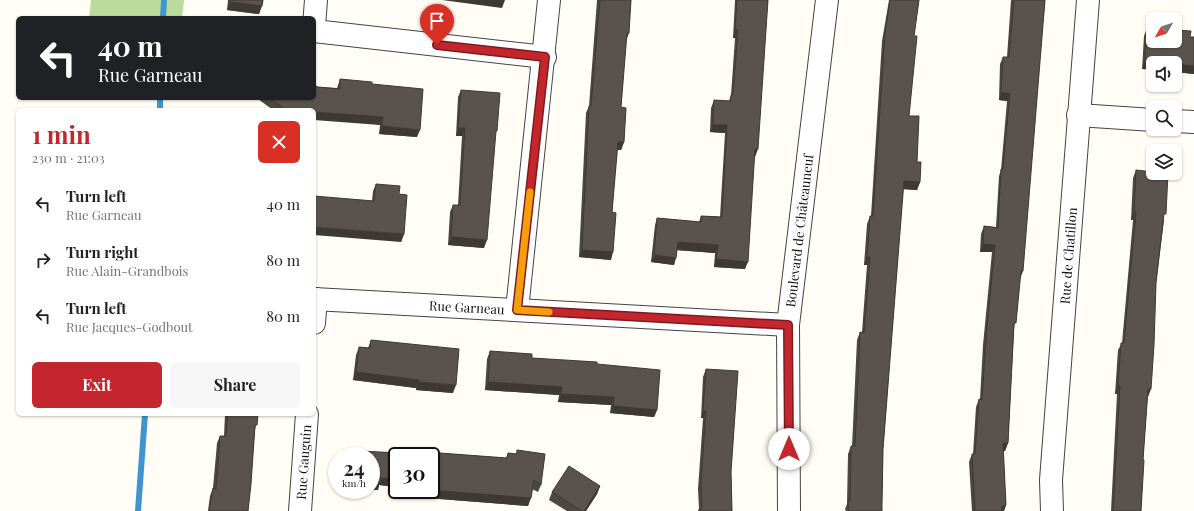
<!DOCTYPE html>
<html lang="en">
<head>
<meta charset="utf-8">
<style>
  body { margin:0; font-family:"Playfair Display",serif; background:#f6f6f6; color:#222; height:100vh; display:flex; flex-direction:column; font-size:15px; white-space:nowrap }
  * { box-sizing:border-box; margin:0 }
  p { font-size:13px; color:#767676 }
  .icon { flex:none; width:22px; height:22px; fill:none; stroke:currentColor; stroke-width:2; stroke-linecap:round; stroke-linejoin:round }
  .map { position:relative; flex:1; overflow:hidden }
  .sheet { position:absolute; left:16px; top:108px; width:300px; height:308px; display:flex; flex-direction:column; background:#fff; border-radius:6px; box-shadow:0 1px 3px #0004 }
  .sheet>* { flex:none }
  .top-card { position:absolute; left:16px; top:16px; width:300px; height:84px; border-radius:6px; box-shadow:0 1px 3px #0004; background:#202124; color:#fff; overflow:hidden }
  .needle { width:26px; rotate:231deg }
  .fabs { position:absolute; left:1146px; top:12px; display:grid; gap:8px }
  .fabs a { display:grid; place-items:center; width:36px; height:36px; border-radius:6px; background:#fff; box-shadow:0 1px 3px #0004; font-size:20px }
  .speed { position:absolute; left:328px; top:447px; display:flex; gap:8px; font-size:20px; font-weight:700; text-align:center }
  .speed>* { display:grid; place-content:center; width:52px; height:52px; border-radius:50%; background:#fff; box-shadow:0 1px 3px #0004; line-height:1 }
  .speed small { font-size:10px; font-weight:400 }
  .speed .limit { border:2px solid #111; border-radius:6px; background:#fff; color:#111 }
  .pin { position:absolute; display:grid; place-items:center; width:34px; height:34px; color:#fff; margin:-41px -17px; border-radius:50% 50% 50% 0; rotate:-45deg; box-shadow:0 0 4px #0007 }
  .pin .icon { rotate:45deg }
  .me { position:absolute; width:44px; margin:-22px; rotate:0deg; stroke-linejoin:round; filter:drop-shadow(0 0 3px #0008) }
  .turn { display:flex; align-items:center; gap:14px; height:84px; padding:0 16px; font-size:18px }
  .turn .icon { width:52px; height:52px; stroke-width:2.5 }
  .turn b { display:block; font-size:28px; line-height:34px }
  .round { display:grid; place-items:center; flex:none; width:42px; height:42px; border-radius:6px; background:#f6f6f6 }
  .overview { display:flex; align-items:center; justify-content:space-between; height:68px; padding:0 16px }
  h1 { font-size:24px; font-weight:700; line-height:30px; color:#c4262e }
  .button { display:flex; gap:8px; margin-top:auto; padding:8px 16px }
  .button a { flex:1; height:46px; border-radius:6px; background:#c4262e; color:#fff; font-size:16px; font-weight:700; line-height:46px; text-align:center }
  .button a+a { background:#f6f6f6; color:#222 }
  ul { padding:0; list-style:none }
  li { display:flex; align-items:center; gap:12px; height:56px; padding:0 16px }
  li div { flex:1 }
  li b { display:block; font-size:15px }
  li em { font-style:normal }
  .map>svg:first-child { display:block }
</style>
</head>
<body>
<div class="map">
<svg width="1194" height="511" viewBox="0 0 1194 511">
  <rect width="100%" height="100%" fill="#fffdf5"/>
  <path fill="#b9dc9c" d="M91,0H184L182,18H89Z"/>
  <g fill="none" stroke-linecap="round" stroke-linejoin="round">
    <path stroke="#3f96cf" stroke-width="6" d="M163,18L164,0
      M160,110V98
      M138,511L145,414"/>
    <g stroke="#444" stroke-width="24">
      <g id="minor">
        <path d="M314,26L316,0"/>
        <path d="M314,31L545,57"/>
        <path d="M1078,115L1153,120"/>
        <path d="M1175,121L1194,122"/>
        <path id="s1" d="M314,299L788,325"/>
        <path d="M517,310L549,0"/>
        <path d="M314,323L316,299"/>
        <path id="s2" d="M300,511L307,414"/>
        <path id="s3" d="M789,511L788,325L827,0"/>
        <path id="s4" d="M1052,511L1051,480L1088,0"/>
      </g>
    </g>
    <use href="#minor" stroke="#fff" stroke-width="22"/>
  </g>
  <path fill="#4d4742" d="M228,0H263L259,14L227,10Z
    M597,0H631L626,41L621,107L624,142L621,150H617L612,212L611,260L579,257L586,113L589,106Z
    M735,0H768L755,157H754L745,269L714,267L715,253L677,250L674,265L651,262L655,225L657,218L699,222L701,216L720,217L725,133L710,132L711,108L714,100L729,101L731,95L735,38H733Z
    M889,0H919L914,36L909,116L920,182L917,190L903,189L883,449L882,504V511H846L845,509L847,504L848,454L851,446H852L857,340L860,332H862L867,265H864L867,224L870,216H871L882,41Z
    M1011,0H1045L1020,279L1014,329L1008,443L1005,451H1003L1006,505L1004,511H972L969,462L972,454H973L976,407L979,399H980L983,345L992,252H980L981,234L984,226L996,227L999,176L1001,170L1007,101L999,100L1000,64L1003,57H1007Z
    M1147,28L1190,37L1194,74L1175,72V63L1142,69L1144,36Z
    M340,79L372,84L417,137L379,134L380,125L314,110H273L258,99V98H314L318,87L337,88Z
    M461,90L495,136L484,248L448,245L450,212L453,205H458L462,136H456L458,97Z
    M1136,170L1164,220L1156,283L1143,460L1141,511H1111L1117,394H1115L1118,350L1122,343L1133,220H1131L1133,178Z
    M376,184L399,194L404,234L401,242L372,201L373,191Z
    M371,340L453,393L416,390V388L353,380L356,355L359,347L368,348Z
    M490,351L532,358L597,364L657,410L654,417L610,413L611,405L558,402L559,395L485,390L487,359Z
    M706,369L731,472L732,511H698L699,509L698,489L703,418H701L703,377Z
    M225,414H258L255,430L248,511H208L210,496L213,488L217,443L220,436H224Z
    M343,450L397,453L399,450L506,458L508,453L516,454L517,450L541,485L538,492L532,489L528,506L414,497L415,490H431L397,456V487L379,485L378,490H371V456H341Z
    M600,486L597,494L586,511H567L549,500L552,492Z"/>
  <path fill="#3f3936" d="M442,0H505L502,8Z
    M230,2L262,6L259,14L227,10Z
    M735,30H738L735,38H733Z
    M627,33H629L626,41Z
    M1145,62L1160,63H1153V70L1142,69Z
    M1175,64L1194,66V74L1175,72Z
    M1001,93H1010L1007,101L999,100Z
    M314,112L383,117L380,125L314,120Z
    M713,125H727L725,133L710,132Z
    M382,126L420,130L417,137L379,134Z
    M458,128H465L462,136H456Z
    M618,142H624L621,150H615Z
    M755,149H758L755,157L752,156Z
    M904,181L920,182L917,190L901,189Z
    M1134,212H1136L1133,220H1131Z
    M314,227L404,234L401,242L314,235Z
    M451,237L487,240L484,248L448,245Z
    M678,242L718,245L715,253L675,250Z
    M983,244L995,245L992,252H980Z
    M582,250L613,252L611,260L579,257Z
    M654,255L676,258L674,265L651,262Z
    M867,257H870L867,265H864Z
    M716,259L748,262L745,269L714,267Z
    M1021,271H1023L1020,279Z
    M356,372L419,380L416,388L353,380Z
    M419,382L456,385L453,393L416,390Z
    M488,382L562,387L559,395L485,390Z
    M1118,386H1120L1117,394H1115Z
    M1148,389H1151L1148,397Z
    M561,394L614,397L611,405L558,402Z
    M613,406L657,410L654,417L610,413Z
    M703,411H706L703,418H701Z
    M1003,443H1008L1005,451L1000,450Z
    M381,478L397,479V487L379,485L378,490H371V482Z
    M600,486L597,494L586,511H584Z
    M417,490H429L531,498L528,506L414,497Z
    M1006,505L1004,511H1000L1002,506Z"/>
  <path fill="#5a524d" stroke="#3f3936" d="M230,0H263L262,6L230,2Z
    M600,0H631L629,33H627L621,107L626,108L624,142H618L612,212L616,213L613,252L582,250L589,106H591Z
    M737,0H768L758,149H755L748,262L716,259L718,245L678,242L676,258L654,255L657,218L701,222V216L722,217L727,125H713L714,100L731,101V95H733L738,30H735Z
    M890,0H919L914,36H917L909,116H919L917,162H921L920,182L904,181L883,449L882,504V511H849L848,501H850L851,446H855L860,332L864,333L870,257H867L870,216H873L885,33Z
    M1014,0H1045L1023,271H1021L1016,323H1014L1008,443H1003L1006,505L1002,506V511H975L972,454H975L979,399L982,400L986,338L995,245L983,244L984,226L998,228L1001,169H1003L1010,93H1001L1003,57H1009Z
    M1147,28H1153V41H1175V30L1191,31L1190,37H1194V66L1175,64V63H1160L1145,62Z
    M340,79L372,82V84L423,89L420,130L382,126L383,117L314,112V110H286L270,98H314V85L318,87L340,89Z
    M461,90L500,93L497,131H496L487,240L451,237L453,205H460L465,128H458Z
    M1136,170L1153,172V173H1168L1166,214H1164L1156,283L1154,345L1151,389H1148L1143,460H1144L1141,511H1113L1120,386H1118L1121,343H1124L1136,212H1134Z
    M376,184L400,186L399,194L407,195L404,234L314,227V196L374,201Z
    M371,340L459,349L456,385L419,382V380L356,372L359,347L370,348Z
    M490,351L532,354V358L597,362V364L660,370L657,410L613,406L614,397L561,394L562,387L488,382Z
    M706,369L738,371L731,472L732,511H699V509H702L701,481L706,411H703Z
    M228,414H258L257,425H255L251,484L248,511H209L213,488L216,489L220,436H226Z
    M343,450L398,453L399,450L507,458L508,453L517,454V450L545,454L541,485L534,480L531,498L429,490H431V456H397V479L381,478V482H371V456H343Z
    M569,466L600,486L584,511H582L552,492Z"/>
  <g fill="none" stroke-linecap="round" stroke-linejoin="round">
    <g stroke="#7f191e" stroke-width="10">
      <path id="route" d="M437,45L545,57L517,310L788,325L789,449"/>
    </g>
    <use href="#route" stroke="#c4262e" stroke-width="7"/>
    <path stroke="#f59e0b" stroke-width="7" d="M530,192L517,310L549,312"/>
  </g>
  <g text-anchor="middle" stroke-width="4" stroke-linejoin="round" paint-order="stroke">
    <g font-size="13" fill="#111" stroke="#fff">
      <text dy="5" stroke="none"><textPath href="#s3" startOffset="281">Boulevard de Châteauneuf</textPath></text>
      <text dy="5" stroke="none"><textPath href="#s4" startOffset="256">Rue de Chatillon</textPath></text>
      <text dy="5" stroke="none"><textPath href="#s1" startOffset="153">Rue Garneau</textPath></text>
      <text dy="5" stroke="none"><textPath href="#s2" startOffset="49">Rue Gauguin</textPath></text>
    </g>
  </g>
</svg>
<div class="fabs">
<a><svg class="needle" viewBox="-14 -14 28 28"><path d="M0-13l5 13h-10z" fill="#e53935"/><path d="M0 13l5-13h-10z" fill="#767676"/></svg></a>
<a><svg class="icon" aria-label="sound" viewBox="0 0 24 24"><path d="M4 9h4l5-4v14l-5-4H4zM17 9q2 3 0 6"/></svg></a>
<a><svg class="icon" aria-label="search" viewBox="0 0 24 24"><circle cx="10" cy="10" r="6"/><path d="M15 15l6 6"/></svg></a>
<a><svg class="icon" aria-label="layers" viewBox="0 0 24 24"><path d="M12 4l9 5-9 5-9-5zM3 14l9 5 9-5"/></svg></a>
</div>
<div class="speed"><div>24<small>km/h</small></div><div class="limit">30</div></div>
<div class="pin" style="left:437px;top:45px;background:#d93025"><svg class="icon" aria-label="arrive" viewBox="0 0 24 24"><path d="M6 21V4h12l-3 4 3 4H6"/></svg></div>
<svg class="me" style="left:789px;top:449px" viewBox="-20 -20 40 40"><circle r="19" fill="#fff"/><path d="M0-13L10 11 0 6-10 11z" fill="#c4262e"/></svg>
<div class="top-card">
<div class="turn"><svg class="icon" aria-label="left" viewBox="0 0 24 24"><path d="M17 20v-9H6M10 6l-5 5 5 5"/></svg><div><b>40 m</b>Rue Garneau</div></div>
</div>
<section class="sheet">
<div class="overview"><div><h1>1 min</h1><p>230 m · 21:03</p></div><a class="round" style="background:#d93025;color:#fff"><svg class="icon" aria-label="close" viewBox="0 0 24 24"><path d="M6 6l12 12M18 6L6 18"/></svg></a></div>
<ul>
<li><svg class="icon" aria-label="left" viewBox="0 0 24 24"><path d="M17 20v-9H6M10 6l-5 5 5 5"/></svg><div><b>Turn left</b><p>Rue Garneau</p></div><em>40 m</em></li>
<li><svg class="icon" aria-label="right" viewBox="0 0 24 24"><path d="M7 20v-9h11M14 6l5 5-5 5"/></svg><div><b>Turn right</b><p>Rue Alain-Grandbois</p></div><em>80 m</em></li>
<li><svg class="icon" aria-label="left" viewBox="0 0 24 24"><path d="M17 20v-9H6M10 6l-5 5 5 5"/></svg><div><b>Turn left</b><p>Rue Jacques-Godbout</p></div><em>80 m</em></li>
</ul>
<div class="button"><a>Exit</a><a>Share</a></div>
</section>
</div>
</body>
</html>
